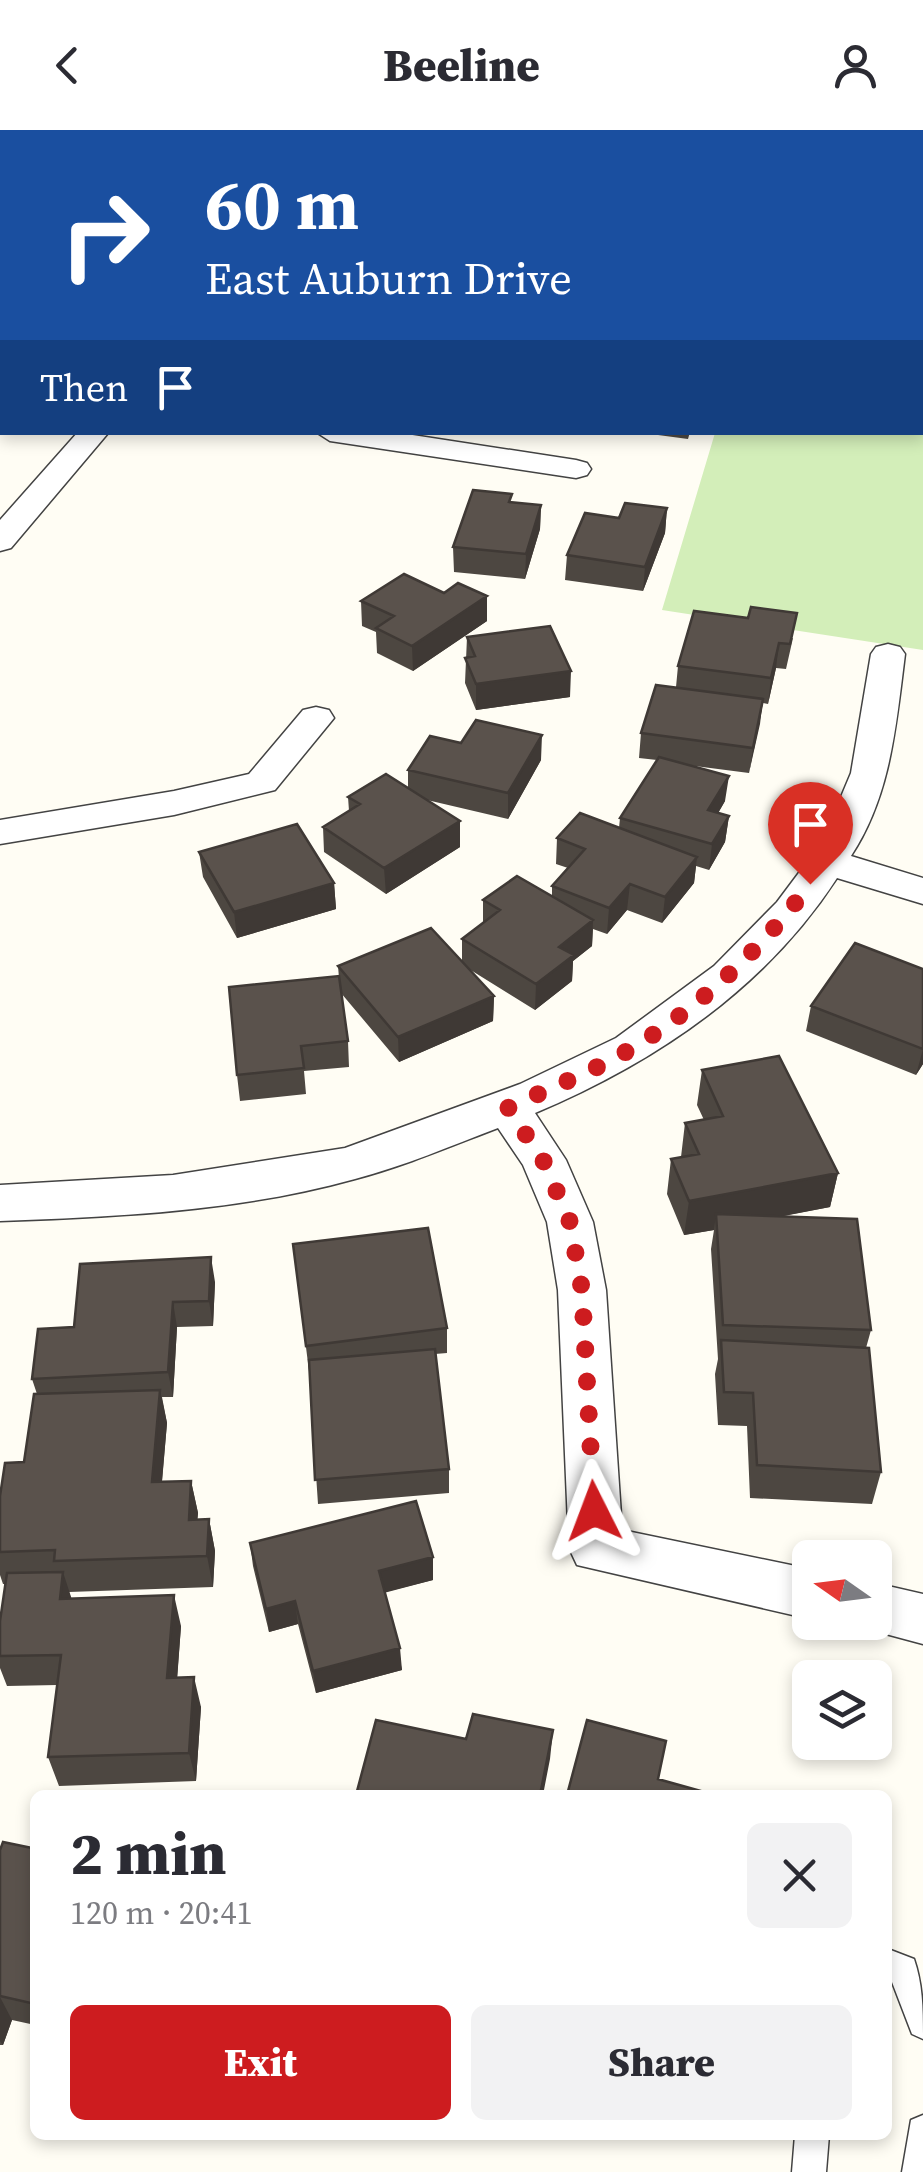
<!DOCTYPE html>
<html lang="en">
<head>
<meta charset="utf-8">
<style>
  body { margin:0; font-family:"Source Serif 4",serif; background:#f2f2f3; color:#2b2b33; height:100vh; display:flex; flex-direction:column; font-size:38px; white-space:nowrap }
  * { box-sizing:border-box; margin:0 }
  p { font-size:32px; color:#7c7c81 }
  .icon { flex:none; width:55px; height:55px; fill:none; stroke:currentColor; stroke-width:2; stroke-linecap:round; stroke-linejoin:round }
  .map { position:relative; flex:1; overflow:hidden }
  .details { position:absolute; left:30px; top:1660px; width:862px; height:350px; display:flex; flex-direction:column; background:#fff; border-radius:15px; box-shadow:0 5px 15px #0003 }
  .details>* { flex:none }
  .banner { position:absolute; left:0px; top:0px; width:925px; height:305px; box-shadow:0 5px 15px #0003; background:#1a4fa0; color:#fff; overflow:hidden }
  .needle { width:65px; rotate:284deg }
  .tools { position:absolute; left:792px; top:1410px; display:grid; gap:20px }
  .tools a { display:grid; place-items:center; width:100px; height:100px; border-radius:15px; background:#fff; box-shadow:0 5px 15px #0003; font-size:50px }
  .pin { position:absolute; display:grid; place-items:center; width:85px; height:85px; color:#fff; margin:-102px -42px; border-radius:50% 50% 50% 0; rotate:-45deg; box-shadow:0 0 10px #0007 }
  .pin .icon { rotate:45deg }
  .me { position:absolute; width:110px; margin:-55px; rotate:357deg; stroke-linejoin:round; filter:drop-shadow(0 0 8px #0008) }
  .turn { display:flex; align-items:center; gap:35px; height:210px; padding:0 40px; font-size:45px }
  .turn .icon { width:130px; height:130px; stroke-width:2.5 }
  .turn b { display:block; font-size:70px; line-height:85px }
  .then { display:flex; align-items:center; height:95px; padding:0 40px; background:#0003; gap:20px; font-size:38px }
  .round { display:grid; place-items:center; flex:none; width:105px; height:105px; border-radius:15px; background:#f2f2f3 }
  .headline { display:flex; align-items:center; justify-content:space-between; height:170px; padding:0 40px }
  h1 { font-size:60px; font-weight:800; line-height:75px }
  .button { display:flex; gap:20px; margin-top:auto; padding:20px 40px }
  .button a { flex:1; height:115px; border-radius:15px; background:#cd1c1f; color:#fff; font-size:40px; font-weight:800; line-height:115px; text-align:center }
  .button a+a { background:#f2f2f3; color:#2b2b33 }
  header { display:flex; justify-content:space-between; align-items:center; height:130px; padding:0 40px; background:#fff; font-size:45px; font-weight:800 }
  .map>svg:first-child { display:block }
</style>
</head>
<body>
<header><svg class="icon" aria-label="back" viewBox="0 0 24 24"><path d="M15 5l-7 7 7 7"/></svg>Beeline<svg class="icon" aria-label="person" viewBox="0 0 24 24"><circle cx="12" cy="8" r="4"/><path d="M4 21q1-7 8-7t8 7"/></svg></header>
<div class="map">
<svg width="923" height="2042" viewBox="0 0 923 2042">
  <rect width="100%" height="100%" fill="#fffdf4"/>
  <path fill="#d3eeb9" d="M523,0H923V520L662,480L715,303L922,302V2Z"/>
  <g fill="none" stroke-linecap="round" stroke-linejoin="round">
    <g stroke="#434343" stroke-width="3">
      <path id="service" d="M888,1819L914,1829C923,1855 923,1881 923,1909L912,1904L892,1852L888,1850Z
        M923,1985V2042H902L911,1990Z
        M795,2005H829L826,2042H792Z"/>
    </g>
    <g stroke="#434343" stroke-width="3">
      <path id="minor" d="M0,61H2V75H0Z
        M78,302H109L11,418L0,421V390Z
        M316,302H393L576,330L587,333L591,339L587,345L576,348L330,311Z
        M888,514L900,517L905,524C896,595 891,665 851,726L923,748V774L837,748C765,859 654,933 535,983L566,1030L593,1092L606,1160L622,1400L810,1439V1489L577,1435L569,1418L558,1160L547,1092L523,1035L498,998C451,1016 404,1036 355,1049C241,1081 118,1087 0,1091V1055L173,1045L345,1018L520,954L616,908L714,836L777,772L822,712L851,643L871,524L876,517Z
        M316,577L329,580L334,588L275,660L174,685L0,714V690L174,661L249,644L303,580Z
        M875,1453L923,1464V1514L856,1496L854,1492H875Z"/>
    </g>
    <use href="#service" fill="#fff" fill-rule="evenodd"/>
    <use href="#minor" fill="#fff" fill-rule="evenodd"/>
  </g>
  <path fill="#4d4741" d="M0,0H47V2H2V41L0,42Z
    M220,0H272L270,2Z
    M277,0H335L333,2H277Z
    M362,0H421L420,2H362Z
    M424,0H500L499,2H424Z
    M0,79H2V141H0Z
    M659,302H690L688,309L658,305Z
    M512,372L541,375L540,399L525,449L454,442L453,417Z
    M667,378L665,403L643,461L565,450L567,425L619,388Z
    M361,471L487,491L413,541L377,523L376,502L362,496Z
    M467,507L570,567L476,580L465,553Z
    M793,508L786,539L776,538L768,574L763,573L749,643L687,635L725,671L718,683L729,686L725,712L709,740L696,736L694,753L662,793L627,780L607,804L593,799L592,816L573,831L572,851L535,880L469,839L494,866L493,891L399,932L341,863L348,911L349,937L304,941L306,964L240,971L237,945L339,848L338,836L462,831V809L483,793V770L552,766V756L568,738L556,734L557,708L619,698L620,688L657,630L639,628L641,603L676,557L678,536Z
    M541,630L508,689L427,670L460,691V717L386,764L324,722L323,697L349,681L348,667L408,658V640Z
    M199,722L334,753L336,779L237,808L203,747Z
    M923,839V934L916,945L806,901L811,876Z
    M702,940L838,1043L830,1077L782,1086L871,1200L866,1218L881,1342L872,1374L750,1368L747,1296L718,1295L715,1244L718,1229L711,1119L714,1100L684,1105L667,1064L671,1029L681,1027L685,993L704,990L697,975Z
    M293,1114L447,1198V1223L435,1224L449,1339V1363L318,1374L309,1241Z
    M215,1152L213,1196L177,1197L173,1267H162L167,1293L162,1352L191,1351L198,1383L197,1390L209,1389L215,1421L213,1457L69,1462L71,1468L181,1496L177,1548L201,1577L196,1651L59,1656L48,1627L57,1555L7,1556L0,1538V1491L5,1454H3L0,1445V1366L24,1332L37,1264L32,1249L74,1197Z
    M250,1413L433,1450L385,1462L402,1540L316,1563L298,1494L269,1502L253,1436Z
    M35,1709V1895L12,1890L3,1915H0V1720L32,1718Z"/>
  <path fill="#3f3935" d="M541,375L540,399L525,449L526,424Z
    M667,378L665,403L643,461L645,437Z
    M487,466V491L413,541L412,516Z
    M779,513L776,538L768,574L771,548Z
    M571,541L570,567L476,580V554Z
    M763,569L760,594L749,643L753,618Z
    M542,605L541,630L508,689V663Z
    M729,646L725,671L705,706L708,680Z
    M729,686L725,712L709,740L712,714Z
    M460,691V717L386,764L384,738Z
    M697,727L694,753L662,793L665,767Z
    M334,753L336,779L237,808L234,782Z
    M630,754L627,780L607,804L609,778Z
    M593,790L592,816L573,831L572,851L535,880L536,854L559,817Z
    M494,866L493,891L399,932L398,907Z
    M923,919V934L916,945Z
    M838,1043L830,1077L717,1099L716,1084L714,1100L684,1105L689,1071Z
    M211,1127L215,1152L213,1196L209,1171Z
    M173,1172L177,1197L173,1267L168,1242Z
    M160,1260L167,1293L159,1384L152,1352Z
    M191,1351L198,1383L195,1422L189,1390Z
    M209,1389L215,1421L213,1457L207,1426Z
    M433,1427V1450L380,1464L379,1441Z
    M63,1442L73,1473L60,1469Z
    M174,1465L181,1496L175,1578L167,1548Z
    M295,1471L298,1494L269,1502L266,1479Z
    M400,1518L402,1540L316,1563L313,1541Z
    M194,1547L201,1577L196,1651L189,1623Z
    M553,1600L550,1629L543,1665H540Z
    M0,1867L12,1890L3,1915L0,1911Z"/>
  <path fill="#5a524c" stroke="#3f3935" stroke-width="2.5" d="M0,0H44L41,2H2V20L0,19Z
    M68,0H114L121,1L119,2H65Z
    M0,79H2V119H0Z
    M473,360L512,364L509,372L541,375L526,424L453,417Z
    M625,373L667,378L645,437L567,425L585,383L619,388Z
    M404,444L444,463L458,453L487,466L412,516L376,498L394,486L361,471Z
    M751,477L797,483L790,514L779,513L771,548L678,536L694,481L748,488Z
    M550,496L571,541L476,554L465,528L475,526L467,507Z
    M656,555L763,569L753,618L641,603Z
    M476,590L542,605L508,663L408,640L430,606L461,613Z
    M659,627L729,646L708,680L729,686L712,714L620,688Z
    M386,644L460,691L384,738L323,697L360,674L348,667Z
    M580,683L697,727L665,767L630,754L609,778L552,756L585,719L557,708Z
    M297,694L334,753L234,782L199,722Z
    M517,746L593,790L559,817L574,825L536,854L462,809L500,780L483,770Z
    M431,798L494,866L398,907L338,836Z
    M855,813L923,839V919L811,876Z
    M339,846L348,911L301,916L304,938L237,945L229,857Z
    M779,926L838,1043L689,1071L671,1029L699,1024L685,993L723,986L702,940Z
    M716,1084L857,1089L871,1200L723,1195Z
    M428,1098L447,1198L306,1216L293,1114Z
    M211,1127L209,1171L173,1172L168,1242L32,1249L38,1199L74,1197L80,1134Z
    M721,1210L869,1218L881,1342L757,1335L753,1263L724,1262Z
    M435,1219L449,1339L315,1350L309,1230Z
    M160,1260L152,1352L191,1351L189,1390L209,1389L207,1426L54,1431L55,1420L0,1422V1366L5,1333L24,1332L34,1264Z
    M416,1371L433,1427L379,1441L400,1518L313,1541L295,1471L266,1479L250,1413Z
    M63,1442L60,1469L174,1465L167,1548L194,1547L189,1623L48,1627L61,1525L0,1526V1491L7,1443Z
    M473,1584L553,1600L540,1665H356L376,1590L466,1609Z
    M587,1590L666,1611L658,1649L715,1665H567Z
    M35,1709V1874L0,1866V1720L3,1712L32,1718Z"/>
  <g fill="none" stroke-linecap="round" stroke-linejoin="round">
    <path stroke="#cd1c1f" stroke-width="18" stroke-dasharray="0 32.4" d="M594,1381L582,1160L570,1092L543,1030L508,978C549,958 595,941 634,917C702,875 763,817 810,754"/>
  </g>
</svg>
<div class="tools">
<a><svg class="needle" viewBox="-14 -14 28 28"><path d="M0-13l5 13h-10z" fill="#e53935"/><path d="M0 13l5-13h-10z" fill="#7c7c81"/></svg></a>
<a><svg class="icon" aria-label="layers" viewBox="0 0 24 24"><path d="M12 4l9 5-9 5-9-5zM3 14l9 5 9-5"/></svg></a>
</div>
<div class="pin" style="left:810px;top:754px;background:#d93025"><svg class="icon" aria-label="arrive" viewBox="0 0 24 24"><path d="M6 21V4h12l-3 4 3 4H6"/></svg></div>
<svg class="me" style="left:594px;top:1381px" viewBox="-20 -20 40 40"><path d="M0-17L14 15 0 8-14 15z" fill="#cd1c1f" stroke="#fff" stroke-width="4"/></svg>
<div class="banner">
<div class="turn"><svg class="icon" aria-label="right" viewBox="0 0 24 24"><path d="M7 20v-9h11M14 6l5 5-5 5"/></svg><div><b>60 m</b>East Auburn Drive</div></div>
<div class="then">Then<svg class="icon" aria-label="arrive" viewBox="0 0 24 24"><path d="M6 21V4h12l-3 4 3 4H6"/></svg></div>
</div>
<section class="details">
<div class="headline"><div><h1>2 min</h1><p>120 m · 20:41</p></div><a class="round"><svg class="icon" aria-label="close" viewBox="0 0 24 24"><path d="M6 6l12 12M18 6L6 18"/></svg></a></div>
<div class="button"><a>Exit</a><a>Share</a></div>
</section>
</div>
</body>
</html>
